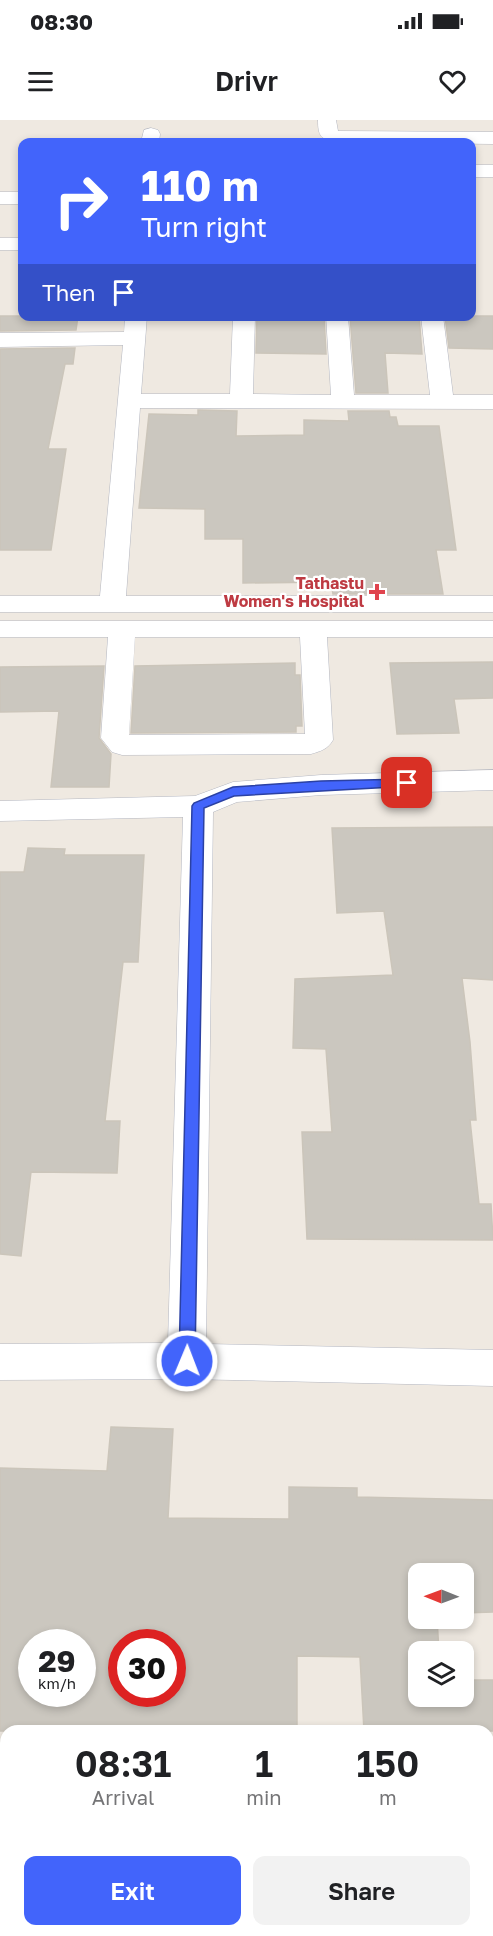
<!DOCTYPE html>
<html lang="en">
<head>
<meta charset="utf-8">
<style>
  body { margin:0; font-family:"Golos Text",sans-serif; background:#f2f2f2; color:#202124; height:100vh; display:flex; flex-direction:column; font-size:22px; white-space:nowrap }
  * { box-sizing:border-box; margin:0 }
  p { font-size:20px; color:#757577 }
  .icon { flex:none; width:33px; height:33px; fill:none; stroke:currentColor; stroke-width:2; stroke-linecap:round; stroke-linejoin:round }
  .map { position:relative; flex:1; overflow:hidden }
  .sheet { position:absolute; left:0px; top:1605px; width:494px; height:212px; display:flex; flex-direction:column; background:#fff; border-radius:18px 18px 0 0; box-shadow:0 3px 9px #0003 }
  .sheet>* { flex:none }
  .top-card { position:absolute; left:18px; top:18px; width:458px; height:183px; border-radius:12px; box-shadow:0 3px 9px #0003; background:#4264fb; color:#fff; overflow:hidden }
  .needle { width:39px; rotate:271deg }
  .controls { position:absolute; left:408px; top:1443px; display:grid; gap:12px }
  .controls a { display:grid; place-items:center; width:66px; height:66px; border-radius:12px; background:#fff; box-shadow:0 3px 9px #0003; font-size:30px }
  .speed { position:absolute; left:18px; top:1509px; display:flex; gap:12px; font-size:30px; font-weight:700; text-align:center }
  .speed>* { display:grid; place-content:center; width:78px; height:78px; border-radius:50%; background:#fff; box-shadow:0 3px 9px #0003; line-height:1 }
  .speed small { font-size:15px; font-weight:400 }
  .speed .limit { border:9px solid #d22; background:#fff; color:#111 }
  .pin { position:absolute; display:grid; place-items:center; width:51px; height:51px; color:#fff; margin:-26px; border-radius:12px; box-shadow:0 3px 9px #0006 }
  .me { position:absolute; width:66px; margin:-33px; rotate:1deg; stroke-linejoin:round; filter:drop-shadow(0 0 4px #0008) }
  .turn { display:flex; align-items:center; gap:21px; height:126px; padding:0 24px; font-size:27px }
  .turn .icon { width:78px; height:78px; stroke-width:2.5 }
  .turn b { display:block; font-size:42px; line-height:51px }
  .then { display:flex; align-items:center; height:57px; padding:0 24px; background:#0003; gap:12px; font-size:22px }
  .eta { display:flex; justify-content:space-evenly; align-items:center; height:102px; text-align:center }
  .eta b { font-size:36px; font-weight:600; line-height:42px }
  .action { display:flex; gap:12px; margin-top:auto; padding:12px 24px }
  .action a { flex:1; height:69px; border-radius:12px; background:#4264fb; color:#fff; font-size:24px; font-weight:600; line-height:69px; text-align:center }
  .action a+a { background:#f2f2f2; color:#202124 }
  .status { display:flex; justify-content:space-between; align-items:center; height:42px; padding:0 30px; background:#fff; direction:ltr }
  .status svg { height:16px; fill:currentColor }
  header { display:flex; justify-content:space-between; align-items:center; height:78px; padding:0 24px; background:#fff; font-size:27px; font-weight:600 }
  .map>svg:first-child { display:block }
</style>
</head>
<body>
<div class="status"><b>08:30</b><svg viewBox="0 0 49 12"><path d="M0 12V9h3v3zM5 12V6h3v6zM10 12V3h3v9zM15 12V0h3v12zM26 1h20v11H26zM47 4h2v5h-2z"/></svg></div>
<header><svg class="icon" aria-label="menu" viewBox="0 0 24 24"><path d="M4 6h16M4 12h16M4 18h16"/></svg>Drivr<svg class="icon" aria-label="heart" viewBox="0 0 24 24"><path d="M12 20l-8-8c-3-5 5-10 8-4 3-6 11-1 8 4z"/></svg></header>
<div class="map">
<svg width="493" height="1816" viewBox="0 0 493 1816">
  <rect width="100%" height="100%" fill="#efe9e1"/>
  <path fill="#cbc7bf" stroke="#cbc5ba" stroke-width="1.5" fill-rule="evenodd" d="M0,196H78L76,210L0,211Z
    M257,196H324L326,234L256,233Z
    M350,196H419L422,234L385,233L388,273H356Z
    M445,196H493V229L449,228Z
    M75,228L73,244H65L48,329H66L51,430H0V229Z
    M198,290L237,291L236,316L304,315V300L349,301L348,291H389L390,297H396L398,306H439L456,430H436L443,474H333L331,462L243,463V419H205V389L139,388L149,294L198,295Z
    M493,542V578L454,579L459,613L397,614L390,543Z
    M295,543V555H300L302,606H296V612L131,613L135,546Z
    M104,546L99,618L111,634L109,667H51L59,591L0,592V547Z
    M493,707V860L462,858L470,922L476,1000H470L479,1084H491L493,1120L307,1119L302,1012H332L326,929L293,928L295,859L393,855L384,791L337,793L332,708Z
    M28,728L65,729L64,735H144L138,842H123L105,1001H120L117,1053L31,1052L21,1136L0,1134V752H24Z
    M111,1307L173,1309L168,1398L289,1399V1367L357,1368V1377L493,1380V1492L464,1493V1454H418V1498H437L439,1532H418V1576H464V1560H493V1611H364L360,1537L297,1536V1611H0V1348L107,1351ZM32,1522H82V1574H32ZM122,1522H172V1574H122Z"/>
  <g fill="none" stroke-linecap="round" stroke-linejoin="round">
    <g stroke="#b4b7c1" stroke-width="1">
      <path id="minor" d="M318,0H336L338,11L493,12V24L337,22C321,19 318,17 318,0Z
        M151,8L158,10L160,14L159,22H141L144,10Z
        M471,45H493V57H471Z
        M0,72H22V84H0Z
        M0,118H22V130H0Z
        M125,196H147L141,274H230L233,196H255L253,274L331,275L326,196H348L354,275H430L421,196H443L453,275H493V289L140,288L126,476H493V492H0V476H100L123,225L0,227V213L124,212Z
        M0,501H493V517H327L333,620C328,629 321,631 311,634L122,635L112,632L101,618L108,517H0ZM135,517H300L305,614L129,615Z
        M493,650V670L321,675L237,682L213,692L206,1224L493,1230V1266L187,1259L0,1260V1224L168,1223L183,697L0,701V681L195,676L233,662L321,655Z"/>
    </g>
    <use href="#minor" fill="#fff" fill-rule="evenodd"/>
  </g>
  <path fill="#4264fb" stroke="#2b41a3" stroke-width="1.5" d="M407,659L411,660V666L234,676L204,688L195,1241L193,1247L187,1249L181,1247L179,1241L192,686L194,683L233,667L321,661Z"/>
  <path fill="#e0444e" stroke="#fff" stroke-width="2" d="M374 463h6v6h6v6h-6v6h-6v-6h-6v-6h6z"/>
  <g text-anchor="middle" stroke-width="4.5" stroke-linejoin="round" paint-order="stroke">
    <g font-size="16" font-weight="bold" fill="#be3a42" stroke="#fff" text-anchor="end">
      <text x="364" y="469">Tathastu<tspan x="364" dy="18">Women's Hospital</tspan></text>
    </g>
  </g>
</svg>
<div class="controls">
<a><svg class="needle" viewBox="-14 -14 28 28"><path d="M0-13l5 13h-10z" fill="#e53935"/><path d="M0 13l5-13h-10z" fill="#757577"/></svg></a>
<a><svg class="icon" aria-label="layers" viewBox="0 0 24 24"><path d="M12 4l9 5-9 5-9-5zM3 14l9 5 9-5"/></svg></a>
</div>
<div class="speed"><div>29<small>km/h</small></div><div class="limit">30</div></div>
<div class="pin" style="left:407px;top:663px;background:#d93025"><svg class="icon" aria-label="arrive" viewBox="0 0 24 24"><path d="M6 21V4h12l-3 4 3 4H6"/></svg></div>
<svg class="me" style="left:187px;top:1241px" viewBox="-20 -20 40 40"><circle r="17" fill="#4264fb" stroke="#fff" stroke-width="3"/><path d="M0-11L8 9 0 5-8 9z" fill="#fff"/></svg>
<div class="top-card">
<div class="turn"><svg class="icon" aria-label="right" viewBox="0 0 24 24"><path d="M7 20v-9h11M14 6l5 5-5 5"/></svg><div><b>110 m</b>Turn right</div></div>
<div class="then">Then<svg class="icon" aria-label="arrive" viewBox="0 0 24 24"><path d="M6 21V4h12l-3 4 3 4H6"/></svg></div>
</div>
<section class="sheet">
<div class="eta">
<div><b>08:31</b><p>Arrival</p></div>
<div><b>1</b><p>min</p></div>
<div><b>150</b><p>m</p></div>
</div>
<div class="action"><a>Exit</a><a>Share</a></div>
</section>
</div>
</body>
</html>
